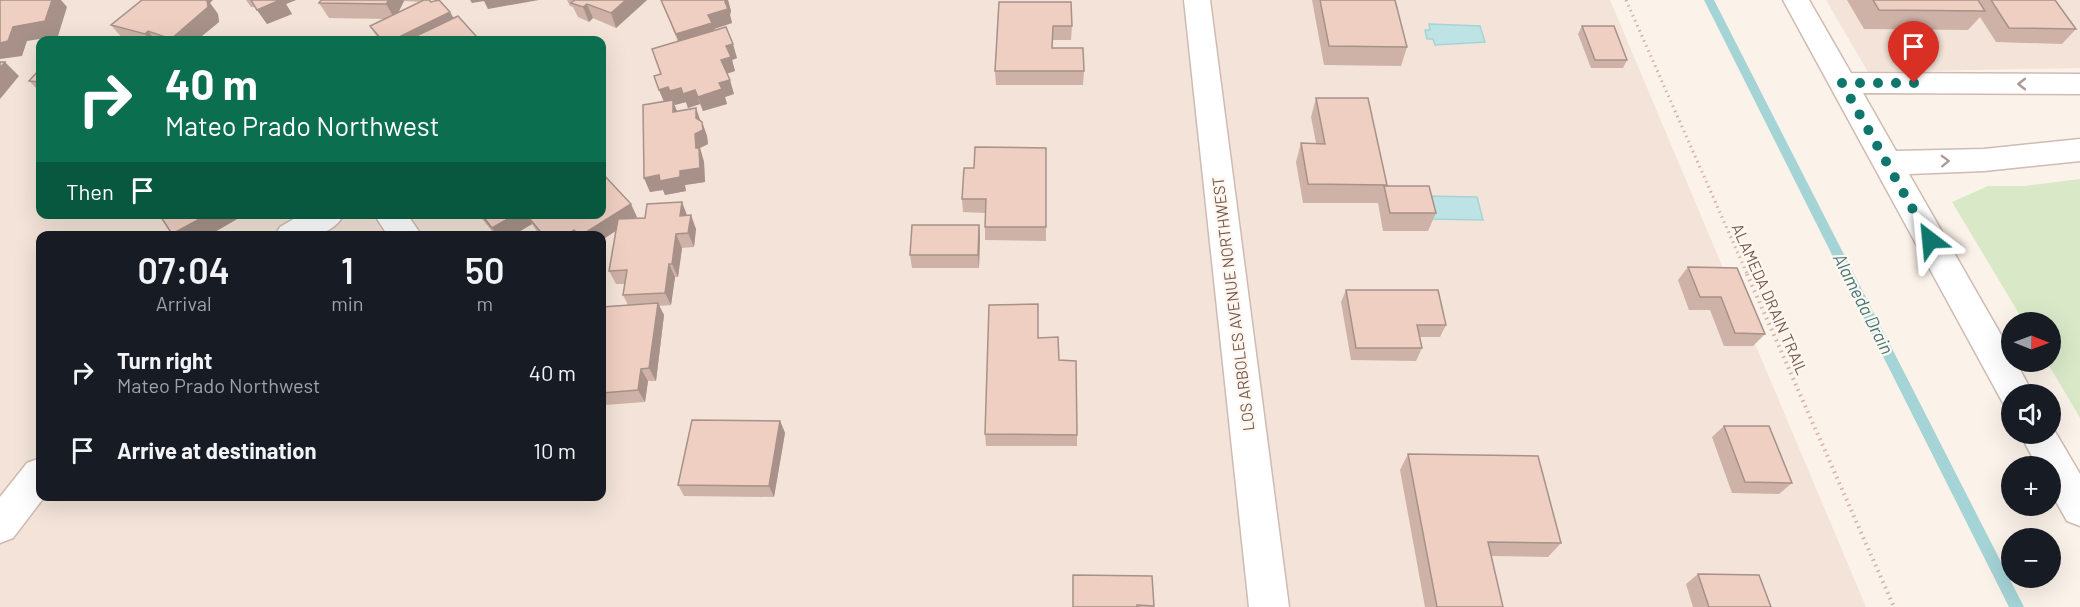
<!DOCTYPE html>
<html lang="en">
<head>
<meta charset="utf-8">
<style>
  body { margin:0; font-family:Barlow,sans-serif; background:#242831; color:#f1f3f6; height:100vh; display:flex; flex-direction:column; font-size:22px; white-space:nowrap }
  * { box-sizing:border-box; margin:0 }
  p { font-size:20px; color:#9ea1a6 }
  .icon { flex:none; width:33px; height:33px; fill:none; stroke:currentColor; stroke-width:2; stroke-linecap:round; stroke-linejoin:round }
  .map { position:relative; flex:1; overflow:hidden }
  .side { position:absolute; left:36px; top:231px; width:570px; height:270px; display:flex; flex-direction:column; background:#171b24; border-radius:12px; box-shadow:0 6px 24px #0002 }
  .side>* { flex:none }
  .guide { position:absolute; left:36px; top:36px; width:570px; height:183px; border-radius:12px; box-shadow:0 6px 24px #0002; background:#0b6e4f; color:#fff; overflow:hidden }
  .needle { width:39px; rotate:91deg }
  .controls { position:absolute; left:2001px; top:312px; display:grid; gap:12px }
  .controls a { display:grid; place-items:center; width:60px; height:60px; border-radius:50%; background:#171b24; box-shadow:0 6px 24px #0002; font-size:30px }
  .pin { position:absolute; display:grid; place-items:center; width:51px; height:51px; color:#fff; margin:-62px -26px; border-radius:50% 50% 50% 0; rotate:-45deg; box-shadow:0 0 6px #0007 }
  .pin .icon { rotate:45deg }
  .me { position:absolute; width:66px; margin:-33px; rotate:331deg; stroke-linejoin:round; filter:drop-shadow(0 0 4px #0008) }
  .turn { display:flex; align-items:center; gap:21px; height:126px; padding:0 30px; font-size:27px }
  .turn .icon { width:78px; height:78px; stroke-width:2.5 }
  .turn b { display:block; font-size:42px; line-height:51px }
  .then { display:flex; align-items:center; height:57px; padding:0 30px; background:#0003; gap:12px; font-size:22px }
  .eta { display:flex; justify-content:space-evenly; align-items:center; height:102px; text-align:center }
  .eta b { font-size:36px; font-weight:600; line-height:42px }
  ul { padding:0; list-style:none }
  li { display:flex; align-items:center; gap:18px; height:78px; padding:0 30px }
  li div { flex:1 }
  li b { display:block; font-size:22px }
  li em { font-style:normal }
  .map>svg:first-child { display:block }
</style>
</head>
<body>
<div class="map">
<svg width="2080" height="607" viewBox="0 0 2080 607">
  <rect width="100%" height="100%" fill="#fbf2e9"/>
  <path fill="#f3e3d8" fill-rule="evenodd" d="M0,0H1610L1866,607H0ZM40,40H602V214H40ZM40,236H602V496H40Z
    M1826,0H2080V68L1868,72Z"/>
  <path fill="#d9e9c8" d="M2080,179V418L2047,362H2050V322H2024L1952,202L1988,186H2025Z"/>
  <path fill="#bee3e4" stroke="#a5d4d6" stroke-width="1.5" d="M1429,24L1480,26L1485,42L1435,45L1433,39H1427L1425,30H1430Z
    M1424,196L1477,197L1483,220L1430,219Z"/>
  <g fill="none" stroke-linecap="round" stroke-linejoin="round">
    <path fill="#a5d4d6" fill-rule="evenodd" d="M1704,0H1714L2024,607H2009Z"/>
    <g stroke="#cfbbb2" stroke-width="3">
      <path id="minor" d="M1184,0H1210L1289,607H1249Z
        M1783,0H1809L1851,73L2080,74V94L1863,93L1896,151L1984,149L2080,139V161L1984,171L1909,174L2012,354V362H2016L2033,394H2012V407L2004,405Z
        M302,214H344C331,240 300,236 275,236L280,227Z
        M374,214H407L422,236H388Z
        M2050,423L2080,474V526L2067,521L2050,491V466H2037L2020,434H2050Z
        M40,458V496H45L13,538L0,543V497L27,463Z"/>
    </g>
    <path stroke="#d5b2a5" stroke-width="3" stroke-dasharray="1.5 4" stroke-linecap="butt" d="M1626,0L1748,276"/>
    <path stroke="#d5b2a5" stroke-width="4" stroke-dasharray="1.5 4.5" stroke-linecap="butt" d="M1747,274L1894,607"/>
    <use href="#minor" fill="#fff" fill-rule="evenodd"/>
  </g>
  <path fill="#ceb2a7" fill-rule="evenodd" d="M246,0H296L286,4L292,14L267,24L255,7H251Z
    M321,0H430L431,2L450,12L454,18L478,40H379L370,26L386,19L329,18L319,3ZM404,1L421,2L398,13Z
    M567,0H647L616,28L593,18L589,22L578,17L573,7L570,6Z
    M661,0H728L731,11L730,15L732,23L714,29L737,58L732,60L735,71L727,74L734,94L725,97L727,104L703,111L700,104L688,108L686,102L675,105L673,101L677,111L702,122L707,136L708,144L700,148L704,162L705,182L685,185L686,191L665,195L663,190L650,192L644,178L664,102L654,76L661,74L678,42Z
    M1312,0H1395L1407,47L1401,66L1324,65Z
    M1847,0H2055L2076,29L2062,44L1996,42L1980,17L1968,30L1864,29Z
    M999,2L1072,26L1071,40H1052V48L1084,71L1083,85H996L995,71Z
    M210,3L218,14L219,22L197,40H128L123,39L111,25Z
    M1582,26L1627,60L1623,68H1591L1578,34Z
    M40,69V89H37L29,81Z
    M1316,98L1387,185L1386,186L1436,213L1428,231H1383L1378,203H1303L1296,162L1301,143H1316L1311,117Z
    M1046,148V241L985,240V213L963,212L962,199L974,168Z
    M478,214H602L637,217L636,218L687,215L696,229L694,247L682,248L678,277H675L671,305L659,306L664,315L656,381H648L645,402L605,405L602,399V307L628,305L623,295L625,284H616L609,271L617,230L602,240V236H540L532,224L512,236H496Z
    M979,225L980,238L979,268H912L910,255Z
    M1688,267L1765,334L1753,346H1724L1710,310H1689L1678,280Z
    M1346,290L1446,325L1440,337H1420L1422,348L1416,361L1351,360L1341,302Z
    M1038,338L1059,360L1077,435V446H986L985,434Z
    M780,421L785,433L774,497L684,496L678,485Z
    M1724,426L1792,483L1779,494L1732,493L1712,437Z
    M1408,454L1561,543L1548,557L1491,556L1503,607H1425L1400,470Z
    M1698,574L1771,607H1693L1686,584Z
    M1073,575L1154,606L1153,607H1073Z"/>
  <path fill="#a79188" d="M52,0H61L67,7L58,36L27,41L22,56L0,59V43L13,27Z
    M195,0H213L210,3L218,14L219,22L197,40H172L171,39Z
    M280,0H296L286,4L292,14L267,24L257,10Z
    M389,0H403L404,1L395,19L386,4Z
    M470,0H539L488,9L484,1L472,3Z
    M626,0H647L616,28L611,13Z
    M726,0H728L731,11L730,15L732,23L714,29L717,38L681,48L676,34L708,15L725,2Z
    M587,4L593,18L589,22L583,7Z
    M450,12L458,27L430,40H393Z
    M148,31L155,40H150L145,34Z
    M476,36L478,40H468Z
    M733,44L737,58L732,60L735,71L725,74L721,60L726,46Z
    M5,62L19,76L0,99V68Z
    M730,80L734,94L725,97L727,104L703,111L698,97L719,83Z
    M668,87L681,88L686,102L675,105L673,101L678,114V126L665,104L659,90Z
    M695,90L700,104L688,108L683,94Z
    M696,108L701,122H702L707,136L708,144L700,148L704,162L705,182L685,185L686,191L665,195L663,190L650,192L644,178L680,171L696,148L695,134Z
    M682,202L687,215L680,216Z
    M631,204L637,217L602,240V236H580Z
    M209,214H246L208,236H173L172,234Z
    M516,214H548L529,218L532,224L512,236H497L492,228Z
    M691,215L696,229L694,247L688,233Z
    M979,225L980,238L979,268L978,255Z
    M574,230L577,236H565Z
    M676,234L682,248L678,277L672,264Z
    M669,264L675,277L671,305L665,293Z
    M658,303L664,315L656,381L649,368Z
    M641,369L648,381L645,402L638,390Z
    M780,421L785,433L774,497L769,486Z"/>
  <path fill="#efcfc2" stroke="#a79188" stroke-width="1.5" d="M0,0H52L45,21L13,27L8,41L0,43Z
    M142,0H207L208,7L171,39L148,31L145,34L111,25Z
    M251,0H280L257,10Z
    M321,0H389L386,4L319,3Z
    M424,0H429L431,2L439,0L450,12L393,40H382L370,26Z
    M575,0H626L611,13L587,4L583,7L571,3Z
    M661,0H726L725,2L728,9L708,15L712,23L676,34Z
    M1320,0H1395L1407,47L1329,46Z
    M1873,0H1978L1985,11L1879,10Z
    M1991,0H2055L2076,29L2009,28Z
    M999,2H1071L1072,26H1053L1052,48H1083L1084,71H995Z
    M458,16L476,36L468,40H408Z
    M1582,26H1614L1627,60H1595Z
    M726,27L733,44L726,46L731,57L721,60L730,80L719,83L722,89L698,97L695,90L683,94L681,88L670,91L668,87L659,90L654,76L661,74L652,49Z
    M0,62H5L0,68Z
    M40,69V82L29,81Z
    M1316,98H1368L1387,185L1308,184L1301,143L1325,144Z
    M673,100V112L696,108V118L702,122L703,130L695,134L696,148H699L700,168L680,171V177L660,181L659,175L644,178L643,105Z
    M975,147L1046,148V227H985L986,199H962L964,168H974Z
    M603,174L631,204L580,236L574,230L565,236H544L529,218L535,214H602V175Z
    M1384,186H1429L1436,213H1390Z
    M682,202L680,216L691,215L688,233L676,234L672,264H669L665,293L623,295L627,270L609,271L618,219L645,218L647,204Z
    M159,214H209L172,234Z
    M481,214H516L492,228Z
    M912,225H979L978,255H910Z
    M1688,267L1737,268L1765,334L1735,333L1721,297H1700Z
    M1346,290H1438L1446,325H1417L1422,348H1356Z
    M658,303L649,368L641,369L638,390L602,393V307Z
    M1038,304V338L1058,337L1059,360L1076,361L1077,435L985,434L989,305Z
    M692,420L780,421L769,486L678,485Z
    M1724,426H1769L1792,483L1745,482Z
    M1408,454L1538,456L1561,543L1488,542L1503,607H1437Z
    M1698,574L1759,575L1771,607H1709Z
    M1073,575L1152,576L1154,606L1137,605V607H1073Z"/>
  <defs><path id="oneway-chevron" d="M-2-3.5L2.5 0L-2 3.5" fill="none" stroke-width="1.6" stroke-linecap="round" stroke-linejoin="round" transform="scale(1.5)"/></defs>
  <g stroke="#ac9a95">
    <use href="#oneway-chevron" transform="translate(2022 84) rotate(-180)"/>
    <use href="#oneway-chevron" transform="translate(1945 161) rotate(-2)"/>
  </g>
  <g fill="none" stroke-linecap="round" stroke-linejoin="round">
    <path stroke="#0f766e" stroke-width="10" stroke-dasharray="0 18" d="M1914,83H1842L1930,240"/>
  </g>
  <g text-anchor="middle" stroke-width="4.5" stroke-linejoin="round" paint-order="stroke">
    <g font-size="16" fill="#75574e" stroke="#fef7f0">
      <text transform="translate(1770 299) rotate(66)" y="6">ALAMEDA DRAIN TRAIL</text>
      <text transform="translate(1233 304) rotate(-97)" y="6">LOS ARBOLES AVENUE NORTHWEST</text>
    </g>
    <g font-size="18" font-style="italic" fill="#427678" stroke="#fef7f0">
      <text transform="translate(1863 304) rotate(63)" y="6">Alameda Drain</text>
    </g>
  </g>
</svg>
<div class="controls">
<a><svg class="needle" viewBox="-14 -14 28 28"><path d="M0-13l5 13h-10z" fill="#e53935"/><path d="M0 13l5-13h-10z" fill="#9ea1a6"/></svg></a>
<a><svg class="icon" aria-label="sound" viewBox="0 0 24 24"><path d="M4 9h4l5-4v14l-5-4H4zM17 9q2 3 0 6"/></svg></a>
<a>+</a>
<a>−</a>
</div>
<div class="pin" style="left:1914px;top:83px;background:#d93025"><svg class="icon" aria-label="arrive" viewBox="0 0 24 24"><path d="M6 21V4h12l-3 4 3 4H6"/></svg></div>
<svg class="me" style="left:1930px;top:240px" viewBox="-20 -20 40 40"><path d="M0-17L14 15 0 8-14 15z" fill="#0f766e" stroke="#fff" stroke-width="4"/></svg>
<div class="guide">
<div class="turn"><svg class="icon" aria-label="right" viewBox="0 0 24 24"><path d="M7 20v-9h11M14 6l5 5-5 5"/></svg><div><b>40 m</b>Mateo Prado Northwest</div></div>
<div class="then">Then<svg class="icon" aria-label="arrive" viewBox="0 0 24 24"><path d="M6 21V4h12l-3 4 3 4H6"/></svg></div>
</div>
<section class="side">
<div class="eta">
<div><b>07:04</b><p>Arrival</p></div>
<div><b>1</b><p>min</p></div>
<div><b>50</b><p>m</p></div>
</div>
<ul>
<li><svg class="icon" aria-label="right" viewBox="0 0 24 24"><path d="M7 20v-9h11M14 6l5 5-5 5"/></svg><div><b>Turn right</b><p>Mateo Prado Northwest</p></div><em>40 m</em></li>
<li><svg class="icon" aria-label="arrive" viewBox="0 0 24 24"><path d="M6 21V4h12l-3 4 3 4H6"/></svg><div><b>Arrive at destination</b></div><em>10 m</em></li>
</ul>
</section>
</div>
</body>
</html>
